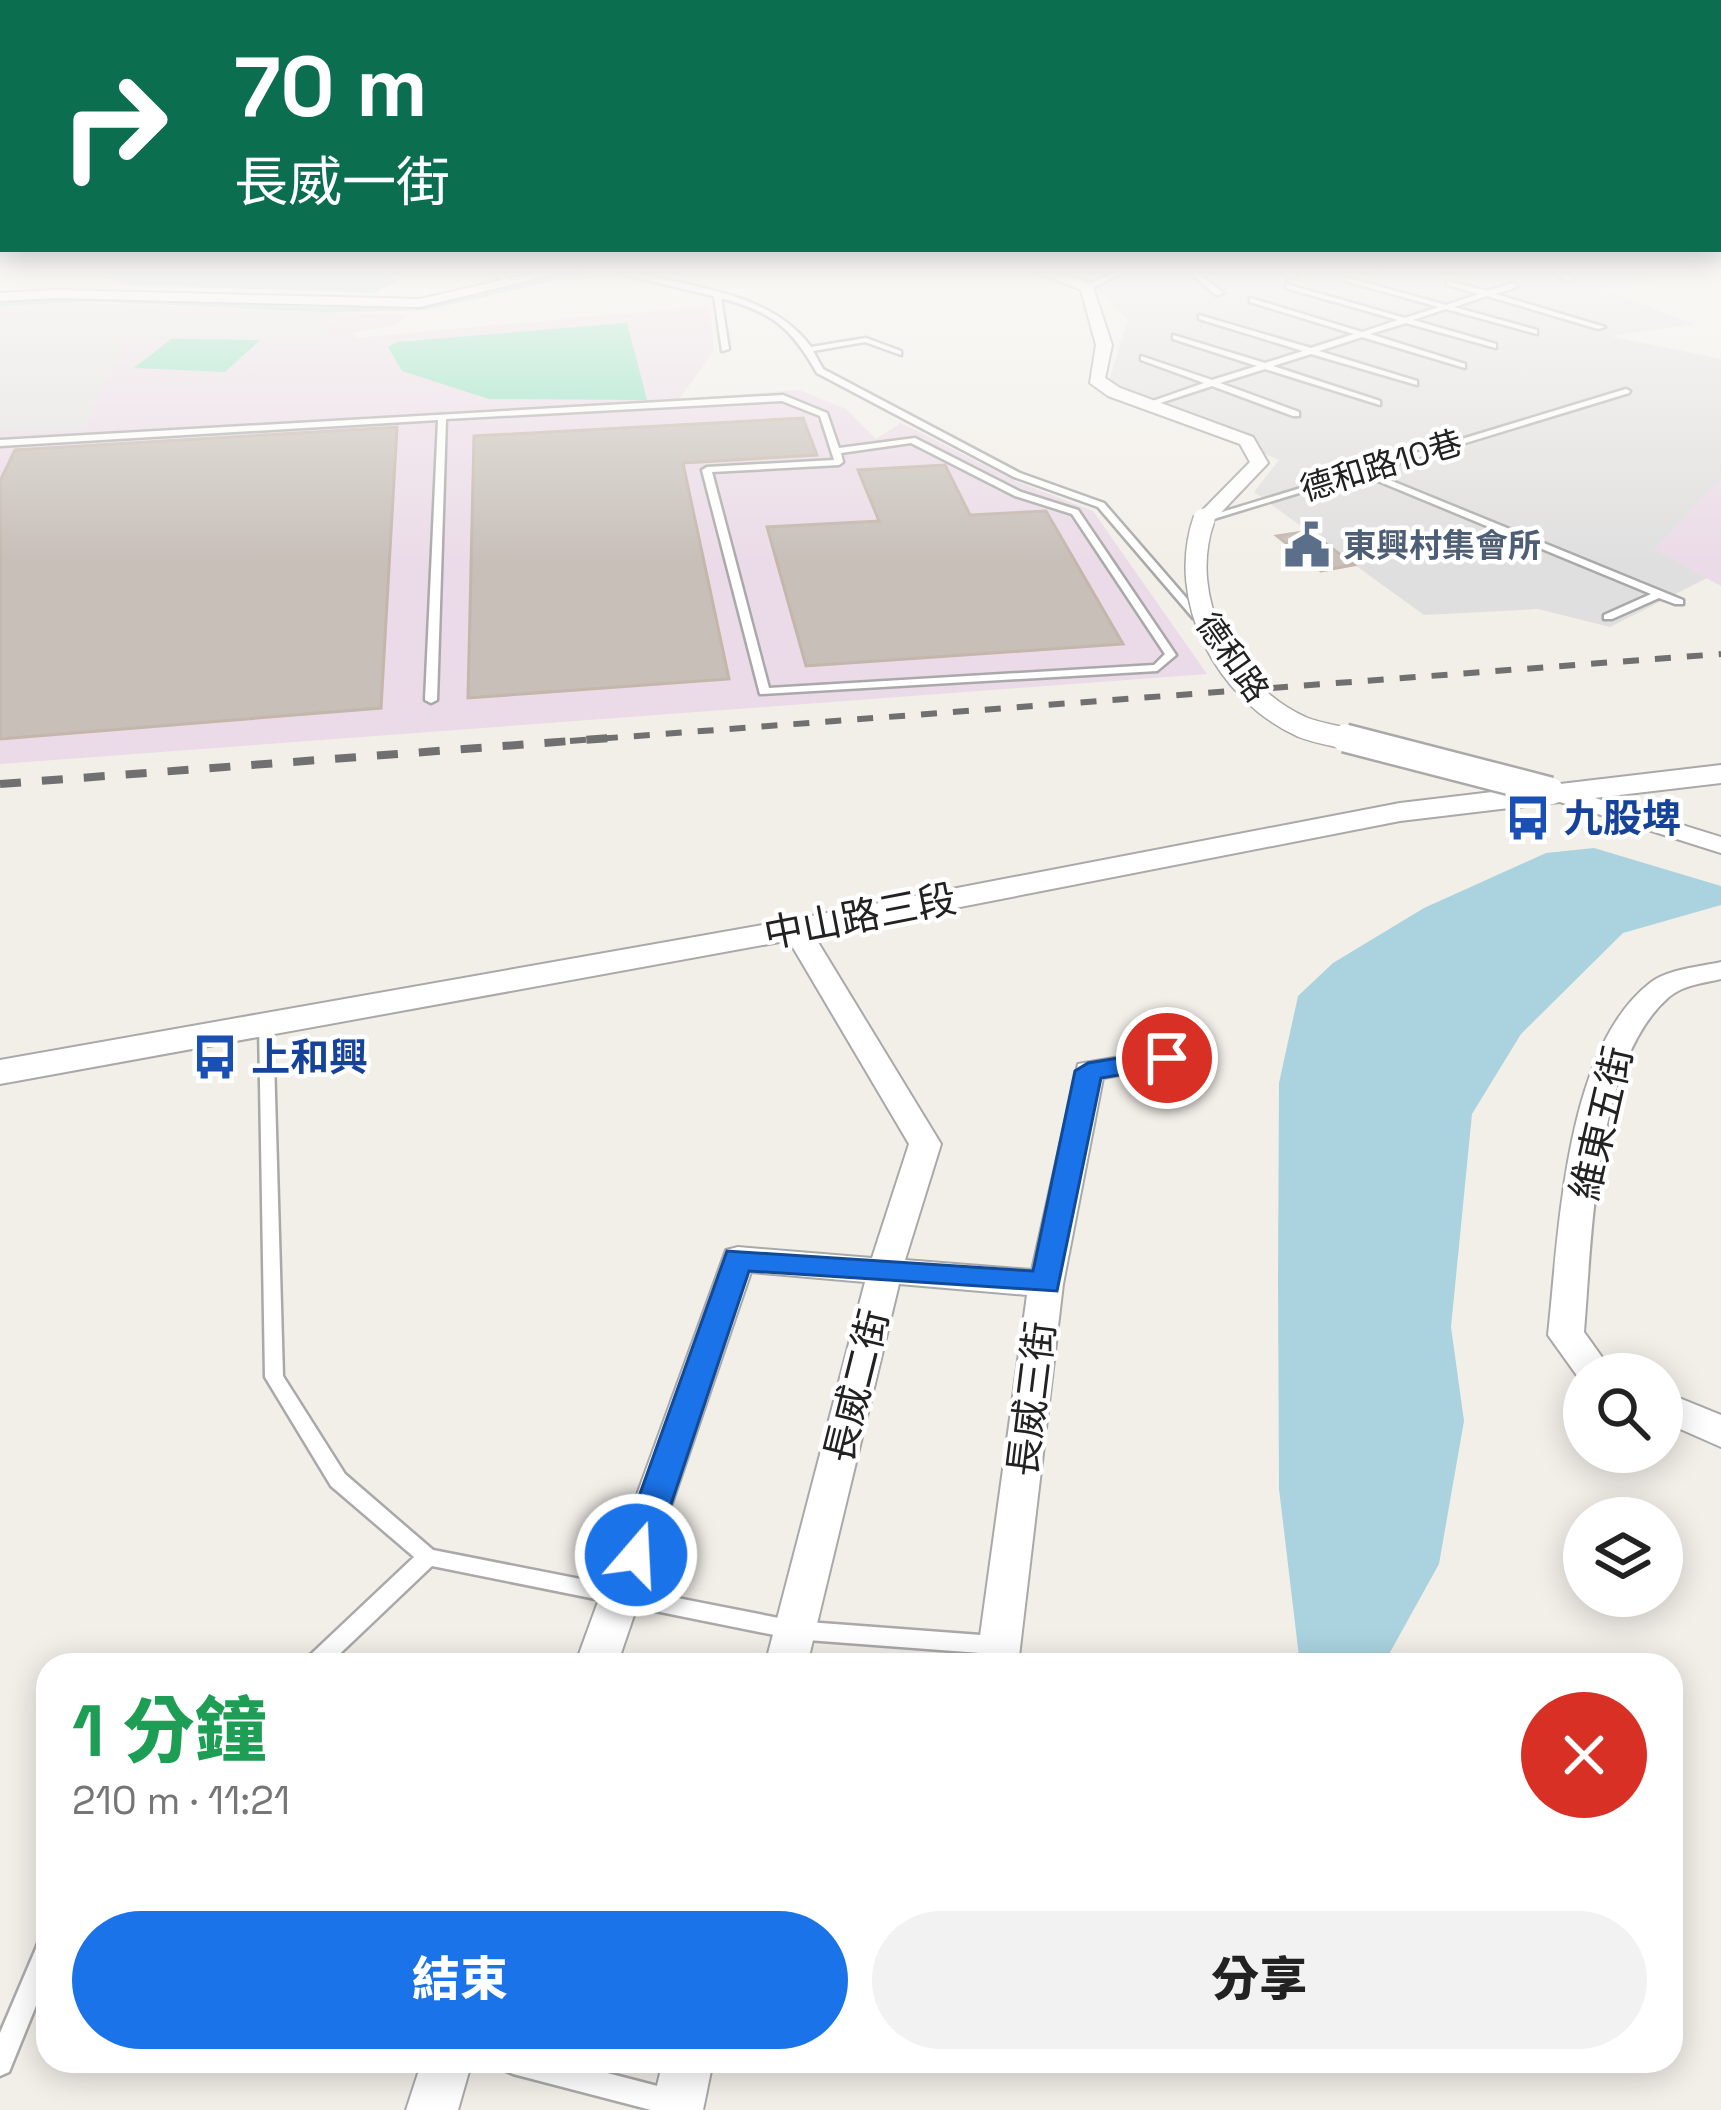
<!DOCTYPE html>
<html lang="zh-TW">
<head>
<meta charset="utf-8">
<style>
  body { margin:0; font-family:"Space Grotesk","Noto Sans TC",sans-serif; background:#f2f2f2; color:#222; height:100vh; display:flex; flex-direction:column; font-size:45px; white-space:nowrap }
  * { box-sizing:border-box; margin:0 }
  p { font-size:39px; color:#767676 }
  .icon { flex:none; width:66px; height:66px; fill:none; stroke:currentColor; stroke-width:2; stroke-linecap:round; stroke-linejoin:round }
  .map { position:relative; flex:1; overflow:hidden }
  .side { position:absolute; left:36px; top:1653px; width:1647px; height:420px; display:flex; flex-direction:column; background:#fff; border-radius:36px; box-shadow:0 6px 30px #0003 }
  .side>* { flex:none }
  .banner { position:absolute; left:0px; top:0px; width:1722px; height:252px; box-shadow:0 6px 30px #0003; background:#0b6e4f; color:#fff; overflow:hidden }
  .controls { position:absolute; left:1563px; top:1353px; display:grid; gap:24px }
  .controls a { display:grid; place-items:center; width:120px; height:120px; border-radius:50%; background:#fff; box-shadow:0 6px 30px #0003; font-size:60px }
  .pin { position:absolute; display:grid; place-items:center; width:102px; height:102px; color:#fff; margin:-51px; border:6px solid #fff; border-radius:50%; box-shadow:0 3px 12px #0007 }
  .me { position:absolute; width:132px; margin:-66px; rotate:19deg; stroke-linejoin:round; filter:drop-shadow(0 0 9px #0008) }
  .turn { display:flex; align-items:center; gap:42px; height:252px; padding:0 36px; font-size:54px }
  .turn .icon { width:156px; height:156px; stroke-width:2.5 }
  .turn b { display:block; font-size:84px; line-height:102px }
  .round { display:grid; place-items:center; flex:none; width:126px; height:126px; border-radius:63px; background:#f2f2f2 }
  .summary { display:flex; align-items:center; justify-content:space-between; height:204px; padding:0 36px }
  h1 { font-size:72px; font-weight:800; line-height:90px; color:#1e9e55 }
  .button { display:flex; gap:24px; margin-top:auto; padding:24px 36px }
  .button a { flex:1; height:138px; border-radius:72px; background:#1a73e8; color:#fff; font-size:48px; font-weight:800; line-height:138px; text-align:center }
  .button a+a { background:#f2f2f2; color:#222 }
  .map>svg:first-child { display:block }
</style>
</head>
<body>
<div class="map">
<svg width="1721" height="2110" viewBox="0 0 1721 2110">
  <rect width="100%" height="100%" fill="#f2efe9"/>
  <path fill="#e0dfdf" d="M1085,268H1627L1660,283L1599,287L1693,324L1610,336L1721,359V479L1655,549L1707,578L1610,627L1538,609L1424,615L1254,492L1279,460L1108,385L1128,319L1085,279Z"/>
  <path fill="#ebdbe8" d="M86,303L410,315L395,325L354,333L355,338L710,306L714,351L679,399L799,390L846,409L876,439L901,423L1018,482L1093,511L1207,674L0,764V306Z
    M1721,479V586L1654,549Z"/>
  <path fill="#88e0be" d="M627,323L647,400L489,399L402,371L388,347L397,342Z
    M174,337L260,340L225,372L134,368Z"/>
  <path fill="#e2e2e2" d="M86,303L343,314L317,341L126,338L85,427L0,430V322L16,321L25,305Z"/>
  <path fill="#aad3df" d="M120,268H374L400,280L374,293L129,285L109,278Z
    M1594,848L1721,886V905L1623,933L1521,1034L1472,1114L1451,1327L1464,1421L1439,1564L1383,1665H1300L1279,1489L1278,1280L1279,1083L1298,996L1333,963L1424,908L1546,853Z"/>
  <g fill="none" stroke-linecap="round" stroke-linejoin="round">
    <path stroke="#aad3df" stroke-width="4.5" d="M0,304L91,299L325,310L424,308L597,269"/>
  </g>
  <path fill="#c7bfb8" stroke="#c4b6ab" stroke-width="3" d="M803,418L817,455L683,463L729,679L468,698L474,436Z
    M397,427L381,708L0,739V481L15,450Z
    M945,465L970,515L1046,511L1123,644L806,666L767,527L879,521L858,470Z
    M1309,531L1354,565L1321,571L1277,536Z"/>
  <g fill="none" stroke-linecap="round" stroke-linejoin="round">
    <g stroke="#a9a9a9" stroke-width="5">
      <path id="service" d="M489,268H496L514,283L507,285Z
        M608,268H618C683,288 767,288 811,347L866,338L901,351V355L865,342L813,351L823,369L1020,473L1104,503L1202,616L1193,618L1098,507L1014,477L817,373C791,327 772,312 721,298L729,349L722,351L714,296L637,278Z
        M1123,268H1133L1090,289L1083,287Z
        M1185,268H1192L1223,293L1216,295Z
        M1276,268H1285L1296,276L1289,278Z
        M1365,268H1374L1377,270L1373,272Z
        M1456,268H1464L1468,271L1462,272Z
        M1547,268H1556L1574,279L1567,281Z
        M1345,277L1446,305L1479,294L1447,285V281L1487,291L1514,283L1517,287L1495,294L1605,327L1598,329L1487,296L1454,307L1537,330V334L1446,309L1413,320L1496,344V348L1406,323L1370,334L1465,364V368L1362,337L1319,351L1417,381V385L1311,354L1273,366L1380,401V405L1265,369L1220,383L1299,412V416H1293L1212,386L1151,406L1144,404L1204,383L1141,360V356L1212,380L1257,366L1173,339V335L1265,363L1303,351L1199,319V315L1311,348L1354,334L1250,302V298L1362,332L1398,320L1286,288V284L1405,318L1439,307L1345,281Z
        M1626,389L1630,391L1629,393L1370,472L1683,600V604H1675L1659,598L1612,619H1604V615L1651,594L1361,474L1207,521L1199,519Z
        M783,395L827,413L839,448L915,438L1021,492L1078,510L1176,655L1157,671L760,694L702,470L707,467L834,460L820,416L782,401L446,419L437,700L431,703L425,700L438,420L0,446V440ZM911,443L1015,496L1072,514L1165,654L1154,665L769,688L712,472L839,465L843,462L841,453Z
        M266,1019L273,1024L283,1376L345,1474L433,1550L794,1621L994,1636L1001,1638L1004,1645L1001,1652L994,1654L794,1639L432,1566L328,1665H303L307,1658L414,1557L331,1486L265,1377L259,1024Z
        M48,1935V1976L9,2072L0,2076V2033L40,1939Z
        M500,2061H561L669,2089L678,2093L682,2102L678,2110H651L513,2074L504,2070Z"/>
    </g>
    <g stroke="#a9a9a9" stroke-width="4">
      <path id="minor" d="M555,268H580L420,307L57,298L0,301V293L57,290L420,299Z
        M1027,268H1047L1092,284L1112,345L1105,378L1120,388L1253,437L1268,463L1211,523L1194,519L1250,462L1240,444L1108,396L1090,383L1096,345L1081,290Z
        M1550,784L1721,837V853L1541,796L1538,791Z
        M796,921L810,929L941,1144L905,1260L1032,1270L1078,1064L1167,1049L1182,1058L1167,1067L1103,1078L1063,1284L1018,1665H976L1027,1295L899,1284L807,1665H765L865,1282L751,1272L617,1665H575L726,1250L738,1247L872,1258L909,1144L782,929Z
        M1721,962V979C1704,983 1683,985 1669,997C1594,1062 1592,1239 1584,1332L1614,1374H1584L1583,1384L1548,1335C1559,1235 1564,1050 1650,983C1668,969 1699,967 1721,962Z
        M1662,1391L1721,1415V1447L1662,1421Z
        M422,2061H472L458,2110H406Z
        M663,2061H713L703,2110H651Z"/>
    </g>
    <g stroke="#a9a9a9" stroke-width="4">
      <path id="tertiary" d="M1721,765V783L1400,821L796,939L0,1084V1060L796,919L1400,803Z"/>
    </g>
    <use href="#service" fill="#fff" fill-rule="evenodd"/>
    <use href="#minor" fill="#fff" fill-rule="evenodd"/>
    <use href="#tertiary" fill="#fff" fill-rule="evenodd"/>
    <path stroke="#707070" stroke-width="6" stroke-dasharray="16 16" stroke-linecap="butt" d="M570,741L1721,654"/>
    <path stroke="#707070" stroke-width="8" stroke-dasharray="21 21" stroke-linecap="butt" d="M0,784L610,738"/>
    <g stroke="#a9a9a9" stroke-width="24" stroke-linecap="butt">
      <path id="minor-bridge-far1" d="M1204,519C1176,599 1225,692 1302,727C1319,734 1339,736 1357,741"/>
    </g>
    <g stroke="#a9a9a9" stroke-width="32" stroke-linecap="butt">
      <path id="minor-bridge" d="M1345,738L1550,791"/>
    </g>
    <use href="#minor-bridge-far1" stroke="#fff" stroke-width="21"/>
    <use href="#minor-bridge" stroke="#fff" stroke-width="27"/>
  </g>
  <linearGradient id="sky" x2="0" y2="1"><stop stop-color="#8fc0e4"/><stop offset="0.48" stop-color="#f9f8f5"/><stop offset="1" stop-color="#f9f8f5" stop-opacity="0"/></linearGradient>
  <rect width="1721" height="563" fill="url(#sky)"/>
  <path fill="#1a73e8" stroke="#114b97" stroke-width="3" d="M1167,1050L1180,1058L1176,1065L1101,1078L1057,1291L749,1271L654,1555L649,1566L636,1571L623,1566L618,1555L727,1251L1033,1271L1075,1071L1088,1063Z"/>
  <defs>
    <g id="civic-bare" transform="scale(3.6)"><path d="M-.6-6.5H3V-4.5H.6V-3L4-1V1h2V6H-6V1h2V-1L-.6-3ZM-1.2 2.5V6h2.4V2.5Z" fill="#5c6f8a" stroke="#fff" stroke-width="2.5" paint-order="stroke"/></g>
    <g id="bus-bare" transform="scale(3.6)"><path d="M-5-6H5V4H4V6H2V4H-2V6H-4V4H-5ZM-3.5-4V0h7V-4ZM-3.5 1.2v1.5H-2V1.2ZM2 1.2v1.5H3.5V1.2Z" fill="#1a4fb4" stroke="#fff" stroke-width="2.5" paint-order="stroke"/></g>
  </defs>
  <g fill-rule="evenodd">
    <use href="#civic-bare" x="1307" y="545"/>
    <use href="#bus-bare" x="1528" y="818"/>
    <use href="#bus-bare" x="215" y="1057"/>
  </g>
  <g text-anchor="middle" stroke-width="9" stroke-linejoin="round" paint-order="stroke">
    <g font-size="33" fill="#222" stroke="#fff">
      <text transform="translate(1381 465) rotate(-17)" y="12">德和路10巷</text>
      <text transform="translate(1233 657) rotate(55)" y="12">德和路</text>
    </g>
    <g font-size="33" font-weight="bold" fill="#4e5e75" stroke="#fff" text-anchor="start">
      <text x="1343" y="557">東興村集會所</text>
    </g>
    <g font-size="39" font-weight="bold" fill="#164399" stroke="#fff" text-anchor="start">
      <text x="1564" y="832">九股埤</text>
      <text x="251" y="1071">上和興</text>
    </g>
    <g font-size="39" fill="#222" stroke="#fff">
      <text transform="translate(860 916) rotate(-11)" y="14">中山路三段</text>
      <text transform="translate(1601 1123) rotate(-77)" y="14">維東五街</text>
      <text transform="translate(856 1386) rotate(-76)" y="14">長威二街</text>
      <text transform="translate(1031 1399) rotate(-83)" y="14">長威三街</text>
    </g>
  </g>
</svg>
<div class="controls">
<a><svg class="icon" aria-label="search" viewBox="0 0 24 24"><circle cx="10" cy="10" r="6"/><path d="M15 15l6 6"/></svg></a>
<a><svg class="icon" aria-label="layers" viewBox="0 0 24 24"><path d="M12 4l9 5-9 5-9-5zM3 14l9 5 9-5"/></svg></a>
</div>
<div class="pin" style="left:1167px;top:1058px;background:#d93025"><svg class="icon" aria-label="arrive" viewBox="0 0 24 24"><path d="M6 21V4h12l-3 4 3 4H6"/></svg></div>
<svg class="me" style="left:636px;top:1555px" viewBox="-20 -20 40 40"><circle r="17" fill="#1a73e8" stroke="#fff" stroke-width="3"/><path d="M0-11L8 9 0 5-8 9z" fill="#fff"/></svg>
<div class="banner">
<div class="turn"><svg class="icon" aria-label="right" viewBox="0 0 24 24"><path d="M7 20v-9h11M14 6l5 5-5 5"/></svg><div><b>70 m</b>長威一街</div></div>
</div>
<section class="side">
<div class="summary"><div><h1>1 分鐘</h1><p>210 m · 11:21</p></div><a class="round" style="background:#d93025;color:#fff"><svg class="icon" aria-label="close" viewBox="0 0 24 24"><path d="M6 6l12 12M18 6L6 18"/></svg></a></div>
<div class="button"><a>結束</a><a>分享</a></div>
</section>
</div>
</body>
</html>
